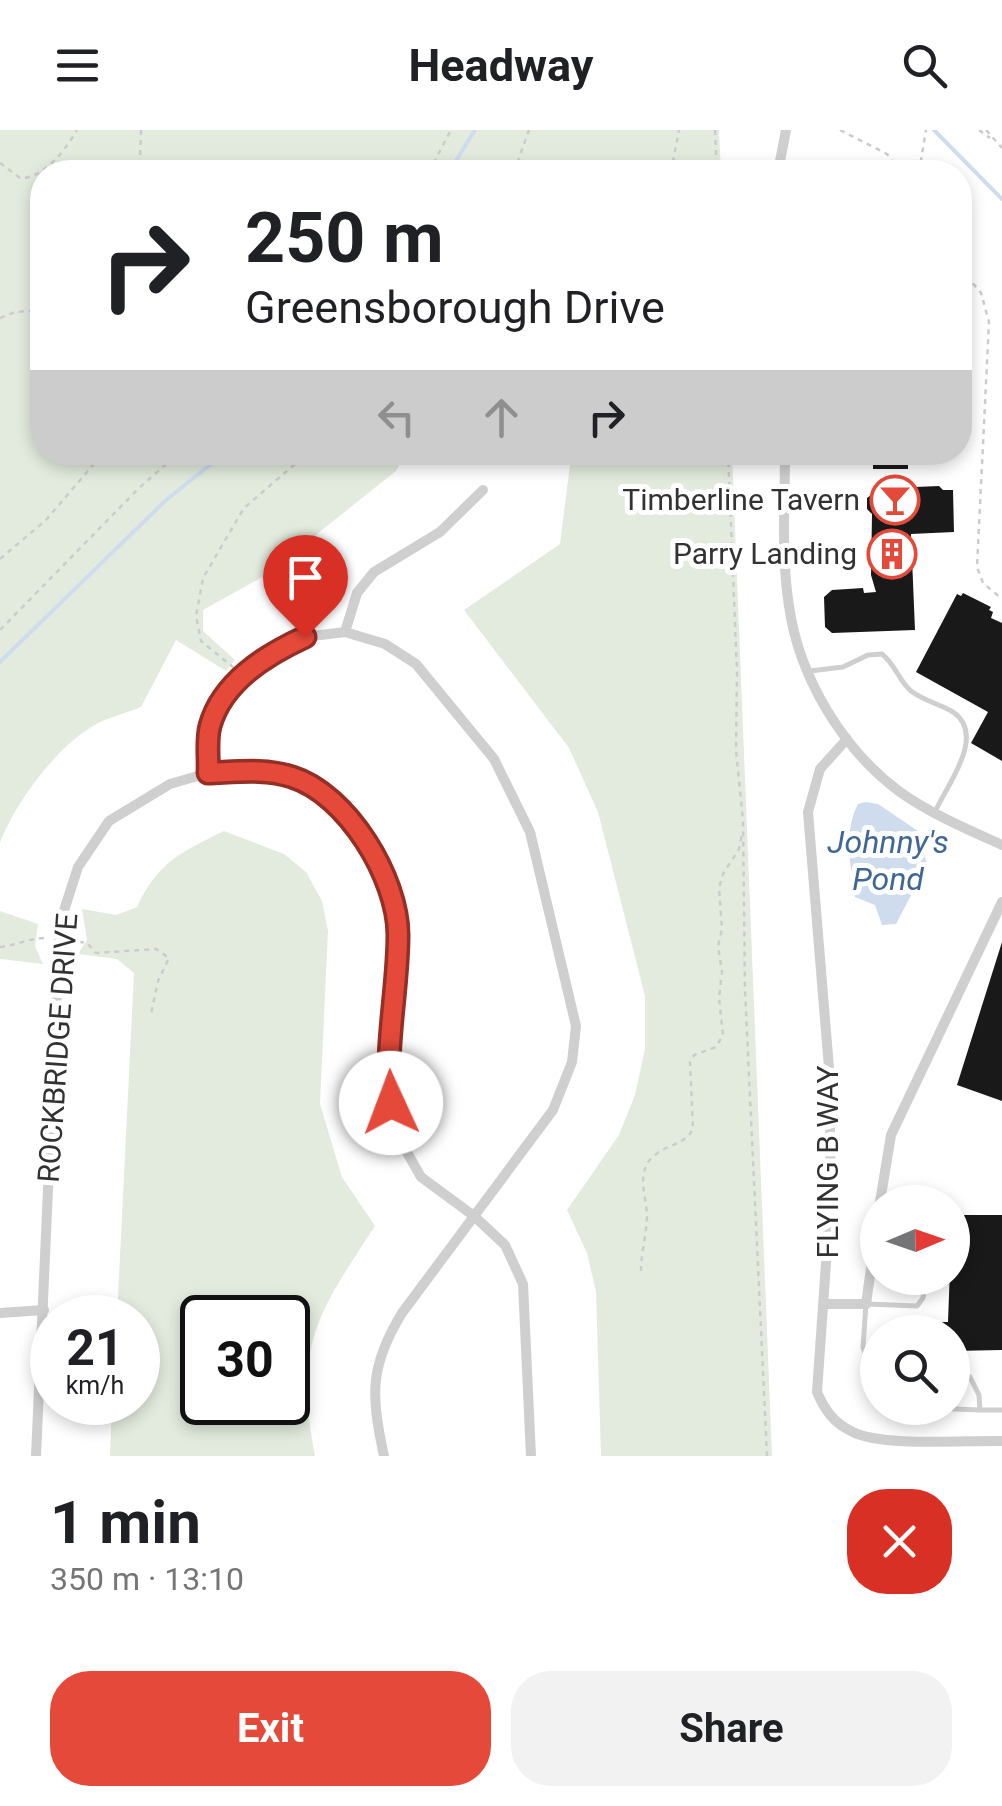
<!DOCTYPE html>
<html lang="en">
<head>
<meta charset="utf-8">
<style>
  body { margin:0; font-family:Roboto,sans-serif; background:#f2f2f2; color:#202124; height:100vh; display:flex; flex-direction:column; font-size:38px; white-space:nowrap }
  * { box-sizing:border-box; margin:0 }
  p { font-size:32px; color:#757577 }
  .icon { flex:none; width:55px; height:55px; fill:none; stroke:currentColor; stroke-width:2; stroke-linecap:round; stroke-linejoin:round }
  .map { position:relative; height:1326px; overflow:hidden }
  .sheet { display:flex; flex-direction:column; background:#fff; flex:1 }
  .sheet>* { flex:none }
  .guide { position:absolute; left:30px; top:30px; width:942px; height:305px; border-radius:40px; box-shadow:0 5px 15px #0003; background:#fff; color:#202124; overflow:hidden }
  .needle { width:65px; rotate:88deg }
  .buttons { position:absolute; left:860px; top:1055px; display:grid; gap:20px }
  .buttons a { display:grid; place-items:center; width:110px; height:110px; border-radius:50%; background:#fff; box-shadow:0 5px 15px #0003; font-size:50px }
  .speed { position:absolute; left:30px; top:1165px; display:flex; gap:20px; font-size:50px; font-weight:700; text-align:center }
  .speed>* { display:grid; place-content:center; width:130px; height:130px; border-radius:50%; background:#fff; box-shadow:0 5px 15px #0003; line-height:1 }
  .speed small { font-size:25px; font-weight:400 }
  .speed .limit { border:5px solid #111; border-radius:15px; background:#fff; color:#111 }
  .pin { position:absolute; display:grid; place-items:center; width:85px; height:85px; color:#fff; margin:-102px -42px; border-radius:50% 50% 50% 0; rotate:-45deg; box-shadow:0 0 10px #0007 }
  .pin .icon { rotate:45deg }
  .me { position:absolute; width:110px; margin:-55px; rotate:358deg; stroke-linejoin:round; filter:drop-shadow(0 0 8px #0008) }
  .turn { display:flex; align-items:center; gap:35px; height:210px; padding:0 50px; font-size:45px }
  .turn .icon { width:130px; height:130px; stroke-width:2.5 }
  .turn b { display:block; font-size:70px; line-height:85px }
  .lanes { display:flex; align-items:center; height:95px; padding:0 50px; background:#0003; justify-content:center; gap:50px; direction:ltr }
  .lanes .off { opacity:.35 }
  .round { display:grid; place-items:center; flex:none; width:105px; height:105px; border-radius:40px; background:#f2f2f2 }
  .overview { display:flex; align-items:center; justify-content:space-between; height:170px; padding:0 50px }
  h1 { font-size:60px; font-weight:700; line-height:75px }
  .action { display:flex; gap:20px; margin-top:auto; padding:20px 50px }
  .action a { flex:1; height:115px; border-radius:40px; background:#e4493a; color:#fff; font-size:40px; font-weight:700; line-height:115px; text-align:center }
  .action a+a { background:#f2f2f2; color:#202124 }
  header { display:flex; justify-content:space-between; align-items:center; height:130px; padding:0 50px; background:#fff; font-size:45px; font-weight:700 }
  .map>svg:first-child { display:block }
</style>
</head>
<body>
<header><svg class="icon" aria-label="menu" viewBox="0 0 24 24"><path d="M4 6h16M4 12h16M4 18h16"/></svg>Headway<svg class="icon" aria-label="search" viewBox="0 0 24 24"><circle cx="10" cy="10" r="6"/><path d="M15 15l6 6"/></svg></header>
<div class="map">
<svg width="1002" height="1326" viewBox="0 0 1002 1326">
  <rect width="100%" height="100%" fill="#fff"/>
  <path fill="#e3ebde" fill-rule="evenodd" d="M0,0H719L721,42H42V322L406,323L396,341L317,404L298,427L203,480V501L235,530L226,541L176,510L141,577C125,584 104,588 90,598C55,619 14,675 0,713Z
    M567,323H732L772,1326H601L596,1162L587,1123L567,1080L619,1005L635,965L645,919V866L598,682L569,618L464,480L560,414L571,327Z
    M224,701L284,724L306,742L322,771L328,801L320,974L342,1047L375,1096C316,1186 294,1215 315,1326H110L112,1273L138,1272V1188L117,1187L134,843L117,829L78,824L87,810L82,779L116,785L137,777C158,732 181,722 224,701ZM202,1188H288V1272H202Z
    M0,781L38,794L35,816L43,834L0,829Z"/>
  <path fill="#cedced" d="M866,672L878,674L918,701L927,735L896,794L882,795L875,775L855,767C851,737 843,702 858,674Z"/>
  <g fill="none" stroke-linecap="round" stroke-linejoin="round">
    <path stroke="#cedced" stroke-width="4" d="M934,0L1002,69
      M449,42L475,0
      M0,532L165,371L226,322"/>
  </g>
  <path fill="#191919" d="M960,244H965L967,273L965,275H960Z
    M866,322H908V339H873V332L866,327Z
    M939,356L943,360H953L954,402L911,404L915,500L832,503L825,497L824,467L832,460L863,458L864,463L876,462L871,445L872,384L867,379V368L875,362H908L915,357Z
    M963,463L991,477L989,480L993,482L991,488L1002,493V631L971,613L988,582L916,542L957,464L961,466Z
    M1002,812V971L957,955Z
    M952,1085H1002V1220L952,1221V1202H939V1192H948Z"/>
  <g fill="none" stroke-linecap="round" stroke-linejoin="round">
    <path stroke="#ccc" stroke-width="2.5" stroke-dasharray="5 5" stroke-linecap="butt" d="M141,0L140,30L146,42
      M715,0L717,42
      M840,0L887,24L900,42
      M979,0L990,8
      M986,0L1002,18
      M0,33L20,48C44,49 66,19 77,0
      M429,42L451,0
      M514,42L529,0
      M671,42L679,0
      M919,42L926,0
      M960,138L981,163L989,192L977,437L983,453L1002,469
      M0,188L15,182L42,180
      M728,322L737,542L736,620L743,691L745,861L767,1326
      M0,429L46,390L104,322
      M0,500L139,358L180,322
      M234,538L201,511L196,486L203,448L244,378L309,322
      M69,810L87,813L96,823L156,819L169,828L158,851L151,884
      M0,817C17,815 29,808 46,808
      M641,1141C641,1122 647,1103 647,1085C646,1064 635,1041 655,1025C668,1014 685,1015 693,999L690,932L694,925L716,917L723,905L719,868L722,842L718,816L722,799L719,758L723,744L739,719L742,704"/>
    <path stroke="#cfcfcf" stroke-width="5" d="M810,541L843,537L868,525L882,524C895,534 899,551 911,561C924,571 940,574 953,582C987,605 947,655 936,680
      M878,1241L869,1237L863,1217L866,1174L917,1176L923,1168L925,1149
      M952,1244L970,1247L979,1265L980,1280H1002
      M932,1278L979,1280"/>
    <path stroke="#cfcfcf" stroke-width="10" d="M778,42L786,0
      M785,322C785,373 781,426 789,476C799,547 842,619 900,662C931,684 967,699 1002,715
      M345,502L357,463L374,442L440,402L483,360
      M847,609L820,639L808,682L829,938L831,1062L817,1262C825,1281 835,1294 853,1302C882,1317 966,1310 1002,1311
      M208,643L209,596L232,556L269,523L305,507L345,502L385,514L416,534L494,629L530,702L576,896L572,932L553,980L402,1183C369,1237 371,1265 384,1326
      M880,1072L891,1005L1002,772
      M825,1174H866L878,1088
      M0,1183L44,1180
      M36,1326L60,793L78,737L109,691L170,654L208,643L261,641L294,647L337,673L372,720L388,755L399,801L388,945L395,1001L421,1047L474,1086L505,1115L523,1154L531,1326"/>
  </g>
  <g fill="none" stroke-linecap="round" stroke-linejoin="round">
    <g stroke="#942f26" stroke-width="25">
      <path id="route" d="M305,507C266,525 222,552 210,596C206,610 209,629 208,643C236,642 266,638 292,647C347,664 398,748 398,805C398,861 384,917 391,973"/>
    </g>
    <use href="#route" stroke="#e4493a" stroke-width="18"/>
  </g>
  <defs>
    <g id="bar-ring" transform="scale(2.5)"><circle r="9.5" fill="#fff" stroke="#e4493a" stroke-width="1.5"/><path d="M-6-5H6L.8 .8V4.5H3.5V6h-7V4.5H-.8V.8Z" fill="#e4493a"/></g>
    <g id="building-ring" transform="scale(2.5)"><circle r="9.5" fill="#fff" stroke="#e4493a" stroke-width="1.5"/><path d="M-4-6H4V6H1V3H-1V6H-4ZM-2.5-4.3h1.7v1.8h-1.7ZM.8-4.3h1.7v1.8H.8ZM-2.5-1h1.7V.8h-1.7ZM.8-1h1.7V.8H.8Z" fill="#e4493a"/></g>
  </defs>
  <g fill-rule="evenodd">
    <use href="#bar-ring" x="895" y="370"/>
    <use href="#building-ring" x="892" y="424"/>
  </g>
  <g text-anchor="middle" stroke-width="10" stroke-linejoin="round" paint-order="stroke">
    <g font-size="30" fill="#323232" stroke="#fff" text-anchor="end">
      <text x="860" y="380">Timberline Tavern</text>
      <text x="857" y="434">Parry Landing</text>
    </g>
    <g font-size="30" fill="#323232" stroke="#fff">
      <text transform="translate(58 918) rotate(-86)" y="10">ROCKBRIDGE DRIVE</text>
      <text transform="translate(828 1032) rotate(-90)" y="10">FLYING B WAY</text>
    </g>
    <g font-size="32" font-style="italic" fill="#406695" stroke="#fff">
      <text x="888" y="723">Johnny's<tspan x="888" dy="37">Pond</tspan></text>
    </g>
  </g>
</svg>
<div class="buttons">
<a><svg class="needle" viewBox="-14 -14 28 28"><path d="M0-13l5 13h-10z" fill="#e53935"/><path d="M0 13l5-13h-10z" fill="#757577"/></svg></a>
<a><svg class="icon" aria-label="search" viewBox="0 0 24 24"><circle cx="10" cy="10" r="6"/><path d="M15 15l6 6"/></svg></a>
</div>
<div class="speed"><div>21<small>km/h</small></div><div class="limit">30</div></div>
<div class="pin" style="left:305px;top:507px;background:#d93025"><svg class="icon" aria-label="arrive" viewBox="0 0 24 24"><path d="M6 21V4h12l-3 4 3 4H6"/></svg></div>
<svg class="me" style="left:391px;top:973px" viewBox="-20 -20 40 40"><circle r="19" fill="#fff"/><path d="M0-13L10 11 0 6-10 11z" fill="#e4493a"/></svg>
<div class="guide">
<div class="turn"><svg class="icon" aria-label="right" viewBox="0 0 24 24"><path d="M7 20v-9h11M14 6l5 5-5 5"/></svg><div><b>250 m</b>Greensborough Drive</div></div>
<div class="lanes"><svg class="icon off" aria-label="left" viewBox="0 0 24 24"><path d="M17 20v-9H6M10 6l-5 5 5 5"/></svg><svg class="icon off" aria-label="ahead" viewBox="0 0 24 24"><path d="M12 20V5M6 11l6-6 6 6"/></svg><svg class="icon" aria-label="right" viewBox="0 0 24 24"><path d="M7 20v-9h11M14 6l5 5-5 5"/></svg></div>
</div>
</div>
<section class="sheet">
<div class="overview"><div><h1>1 min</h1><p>350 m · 13:10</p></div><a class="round" style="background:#d93025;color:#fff"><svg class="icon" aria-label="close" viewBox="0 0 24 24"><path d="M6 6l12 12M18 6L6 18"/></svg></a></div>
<div class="action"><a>Exit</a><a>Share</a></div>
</section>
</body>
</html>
